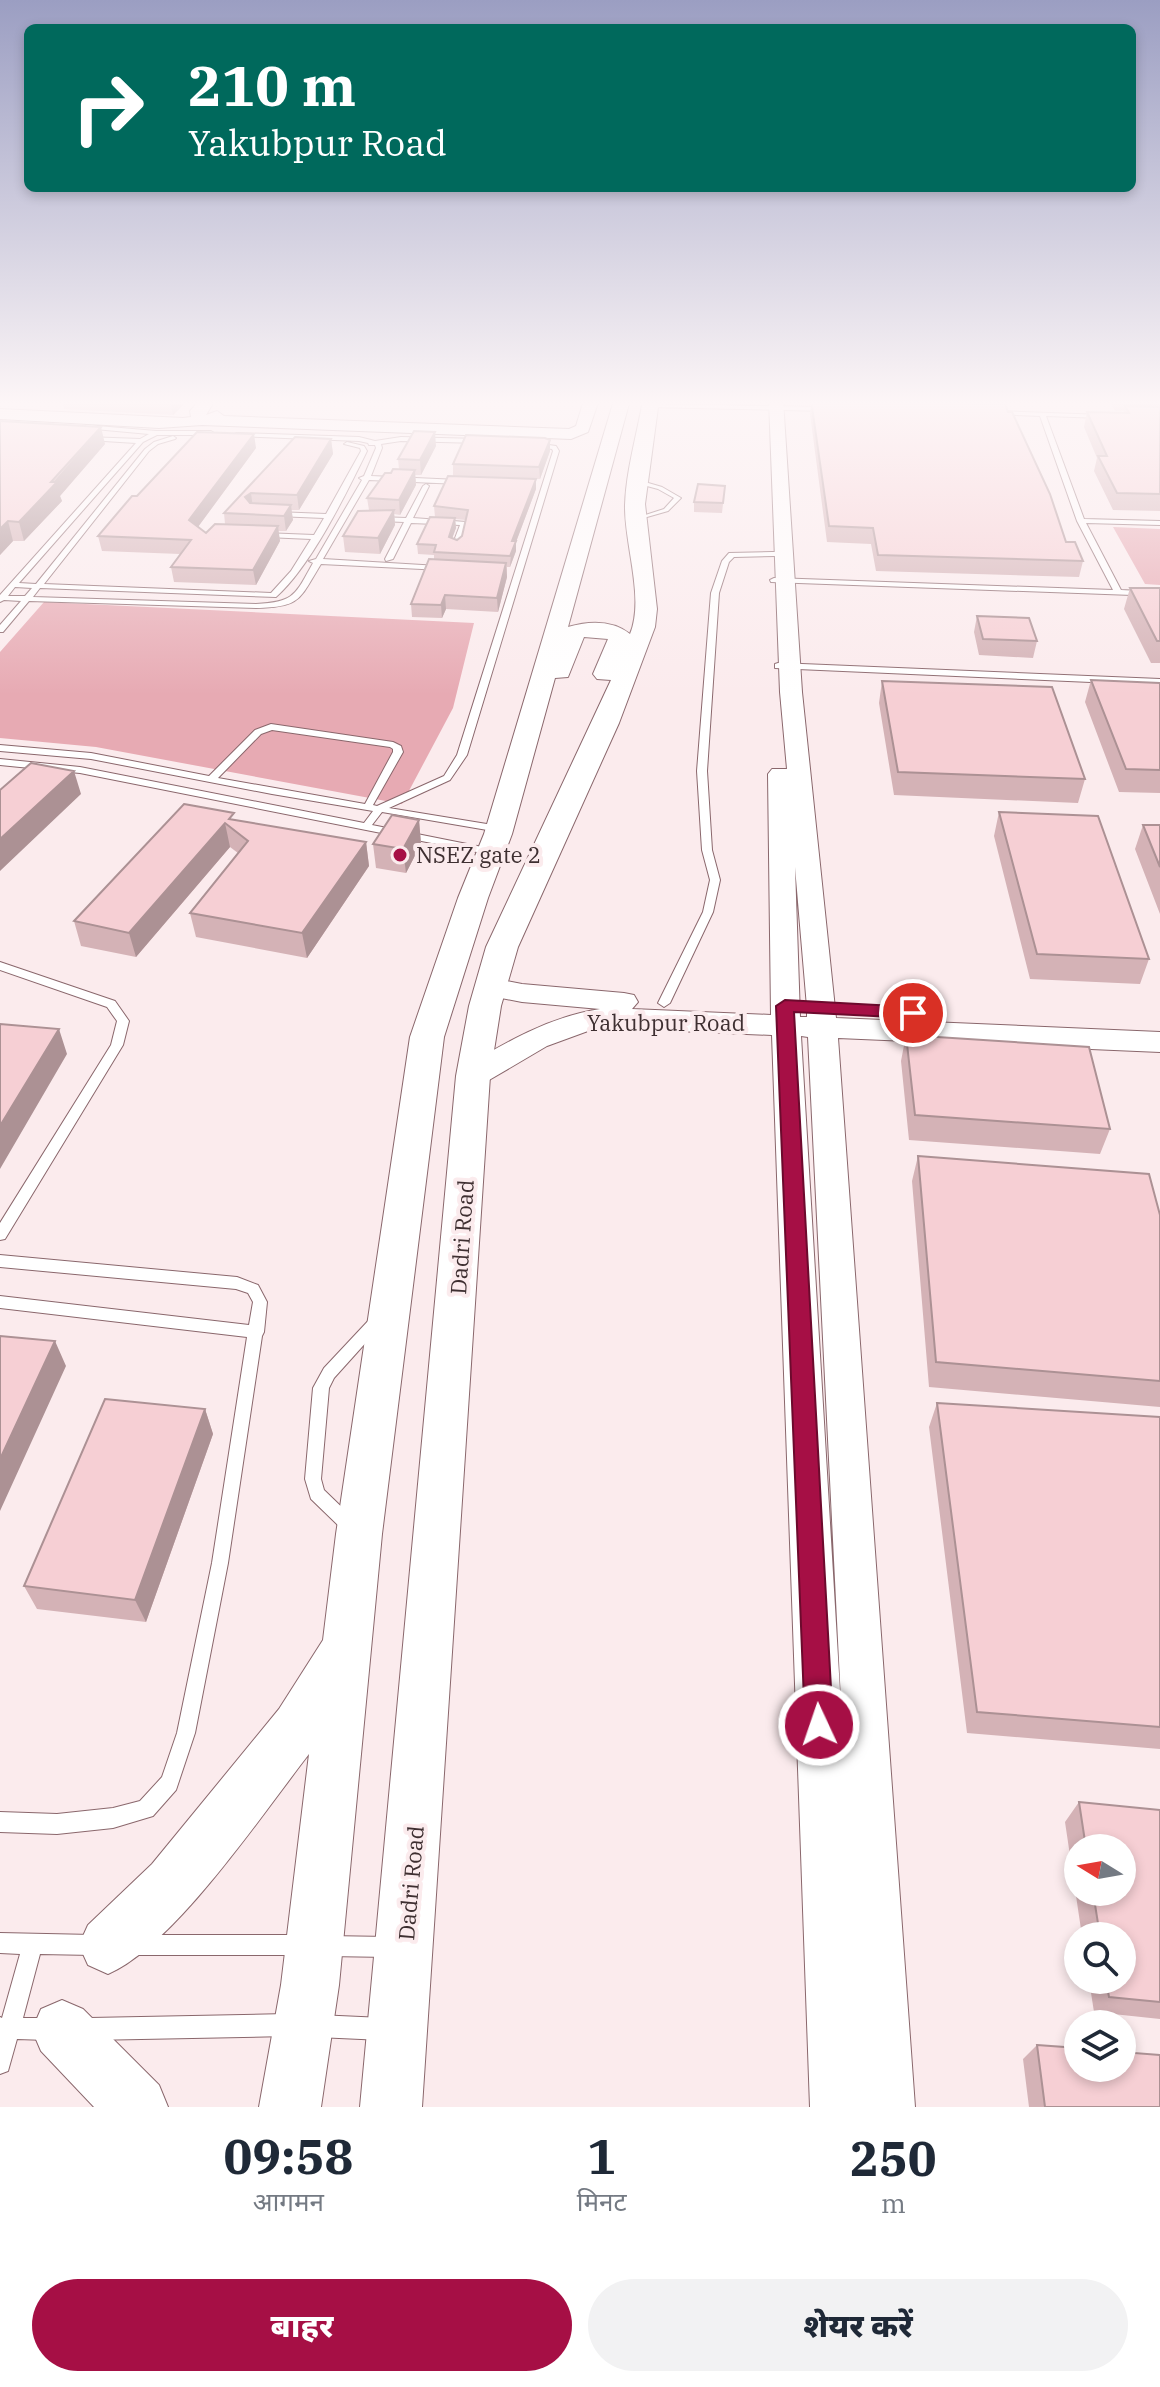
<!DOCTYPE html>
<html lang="hi">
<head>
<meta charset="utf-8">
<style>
  body { margin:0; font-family:"IBM Plex Serif","Noto Sans Devanagari",serif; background:#f2f2f3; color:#1f2937; height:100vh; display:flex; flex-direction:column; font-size:30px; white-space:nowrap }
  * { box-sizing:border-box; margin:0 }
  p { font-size:26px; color:#747a83 }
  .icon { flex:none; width:44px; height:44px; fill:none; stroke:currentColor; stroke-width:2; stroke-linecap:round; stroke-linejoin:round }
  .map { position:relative; height:2107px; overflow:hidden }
  .panel { display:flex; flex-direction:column; background:#fff; flex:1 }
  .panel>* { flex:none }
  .guide { position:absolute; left:24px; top:24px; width:1112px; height:168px; border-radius:12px; box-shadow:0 4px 12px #0003; background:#00695c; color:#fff; overflow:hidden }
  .needle { width:52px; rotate:281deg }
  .tools { position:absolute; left:1064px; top:1834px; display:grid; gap:16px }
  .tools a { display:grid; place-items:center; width:72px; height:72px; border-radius:50%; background:#fff; box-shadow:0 4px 12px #0003; font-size:40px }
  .pin { position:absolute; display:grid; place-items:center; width:68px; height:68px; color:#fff; margin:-34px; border:4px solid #fff; border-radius:50%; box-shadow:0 2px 8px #0007 }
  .me { position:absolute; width:88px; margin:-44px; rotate:357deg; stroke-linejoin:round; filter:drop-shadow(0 0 6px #0008) }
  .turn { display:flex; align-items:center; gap:28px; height:168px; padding:0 32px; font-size:36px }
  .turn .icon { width:104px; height:104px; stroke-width:2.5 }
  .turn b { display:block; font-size:56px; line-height:68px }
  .eta { display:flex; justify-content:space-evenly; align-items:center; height:136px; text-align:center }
  .eta b { font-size:48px; font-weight:800; line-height:56px }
  .cta { display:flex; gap:16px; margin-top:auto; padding:16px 32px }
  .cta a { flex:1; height:92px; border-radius:48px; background:#a60f45; color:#fff; font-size:32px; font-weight:800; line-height:92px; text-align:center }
  .cta a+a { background:#f2f2f3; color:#1f2937 }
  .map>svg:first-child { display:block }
</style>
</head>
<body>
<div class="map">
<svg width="1160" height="2107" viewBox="0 0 1160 2107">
  <rect width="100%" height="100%" fill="#fbebed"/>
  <path fill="#e7aab3" d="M1113,527L1160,529V585L1145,584Z
    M44,602L474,623L453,708L402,804L96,747L0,738V652Z"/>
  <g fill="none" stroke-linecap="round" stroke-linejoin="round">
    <g stroke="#8a676c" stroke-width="2">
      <path id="service" d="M650,404L826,407L829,409L826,411L648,407Z
        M997,411L1104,415L1102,418L1046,416L1084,519L1160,521V525L1086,523L1121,590L1160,592V596L771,582L770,580L774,578L1113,590L1077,521L1040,416L995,414Z
        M86,425L156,431H211L214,433L211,435H157L143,442L19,583L36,584L145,449L154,442L173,436L176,438L175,439L158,444L149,451L44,584L271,593L291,571L311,539L266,537H263V533L314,535L324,518L276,516L273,514L276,512L326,514L361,451L360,448L344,444L347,442L364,446L367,451C346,494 311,566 276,597L40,588L33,597L256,604C295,602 295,595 313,563L309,561L316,559L362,480L359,478L364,476L376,448L375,445H369L368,443L359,441L238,436L235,434L236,433L359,437L375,441L401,437L480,439L483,441L480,443L401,441L381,444L382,448L371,476L459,480L462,482L459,484L369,480L323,559L439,566L443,568L442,570L321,564C299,600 301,607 256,608L29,601L3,632H0V625L21,601L4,600L0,602V595L136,443L88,440L85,438L86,437L140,439L149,434L84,428ZM15,587L32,588L25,596H8Z
        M534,443L556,446L559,451L467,755L450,780L389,808L499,826L504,829L499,832L382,812L372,825L492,849L496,850V854L492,855L80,773L0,765V759L80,767L364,823L373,811L272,794L91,759L0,751V745L91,753L209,776L255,730L271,724L393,742L401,746L403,752L373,805L377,806L444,776L457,755L553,451L552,449L532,446V444ZM272,730L390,747L393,749V752L365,804L218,778L261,734Z
        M638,480L662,487L681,498L668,511L633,521V519L664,509L674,498L658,489L636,483V481Z
        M426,484L429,486L413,518L466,522L460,546L456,548L452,546L460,525L411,523L393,559L386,561L385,559L404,522L380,521L376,519L380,517L406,518L423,486Z
        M772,552H775V556L734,557L729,562L719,593L707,771L712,850L720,880L713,912L670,1003L664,1007L658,1003L703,912L710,880L702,850L697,771L711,593L722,561L729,553Z
        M778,663L1160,679V685L775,668V664Z
        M0,962L115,1001L129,1021L123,1045L5,1239L0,1240V1223L111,1045L117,1021L107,1007L0,970Z
        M0,1255L237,1277L258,1285L267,1302L264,1332L262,1336L228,1563L195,1733L176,1790L153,1816L113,1828L57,1834L0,1832V1812L57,1814L113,1808L140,1801L162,1777L177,1733L212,1563L247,1337L0,1308V1296L249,1325L253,1302L248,1293L236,1289L0,1267Z
        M374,1318L379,1320L381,1324L379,1328L334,1378L329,1388L321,1479L324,1490L354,1519L356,1524L354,1529L348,1532L342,1529L311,1499L305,1479L313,1388L324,1368L369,1320Z
        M0,1933L93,1935L100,1938L103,1945L100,1952L93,1955L40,1954L23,2018H47L54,2022L58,2029L54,2036L47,2040L17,2039L8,2071L0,2074V2017L2,2018L20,1954L0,1953Z
        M135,1935H301L308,1938L311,1945L308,1952L301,1955H135L128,1952L125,1945L128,1938Z
        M327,1936L389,1937L396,1940L399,1947L396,1954L389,1957L327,1956L320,1953L317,1946L320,1939Z
        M287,2014L294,2018L298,2025L294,2032L287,2036L90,2040L83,2036L79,2029L83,2022L90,2018Z
        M317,2015L383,2018L390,2022L394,2029L390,2036L383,2040L317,2037L310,2033L306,2026L310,2019Z"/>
    </g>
    <g stroke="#8a676c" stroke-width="2">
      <path id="tertiary" d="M200,400H215L206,415L217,411L224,416L569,429L576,426L584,400H599L588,432L571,439L202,425L159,428L0,419V409L183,418L191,417L190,411Z
        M769,400H783L802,692L836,1018L1160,1032V1052L838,1038L915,2107H810L772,1035L607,1028L588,1031L547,1046L484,1083L473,1087L462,1083L458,1076L462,1069C506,1042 549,1017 600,1009L522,1002L481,994L477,987L481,980L491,978L522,984L624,993L634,995L638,1002L632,1009L771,1015L768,774L772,769H787L780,692ZM795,867L807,1007V1017H800ZM801,1036L808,1037L843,1741Z"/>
    </g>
    <g stroke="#8a676c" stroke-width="2">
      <path id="secondary" d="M614,400H630L568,627C589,621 612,620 630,634C645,598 624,544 625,505C626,471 637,434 643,400H659L645,504L657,609L655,627L619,723L518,947L501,1006L490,1076L422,2107H360L456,1076L469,1006L486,947L611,680L597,679L593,674L608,639L584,637L568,677L555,678L512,834L488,898L444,1037L382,1534L339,1985L321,2107H259L281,1985L309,1754C263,1813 174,1946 108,1974L88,1965L79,1945L88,1925L152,1864L279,1709L323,1640L336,1534L410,1037L458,898L484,834Z
        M62,2000L83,2009L159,2085L168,2107H94L41,2051L32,2030L41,2009Z"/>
    </g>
    <use href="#service" fill="#fff" fill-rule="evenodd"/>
    <use href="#tertiary" fill="#fff" fill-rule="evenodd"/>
    <use href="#secondary" fill="#fff" fill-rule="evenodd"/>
  </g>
  <path fill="#d4b2b6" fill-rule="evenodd" d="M62,400H188L173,415L64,409Z
    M807,400H1000V404L1066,542L1083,561L1079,577L876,571L871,544L827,542L810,414L811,404H808Z
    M1109,400H1160V511L1113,510L1094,471L1097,458L1084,427L1087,412L1123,413L1124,411H1115Z
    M0,421L105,444L60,496L62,501L24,541H13L0,555Z
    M295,437L331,439L333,454L299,510H291L293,520L286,531H278L280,541L256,585L174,582L171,567L180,554L102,551L98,536L137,496L256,448L198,527L206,533L225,524L224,513Z
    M550,440V451L540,479L453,476V464Z
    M436,446L421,475H415L416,485L400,515L394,514L395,525L380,554L345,552L343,536L369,510L367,498L391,473L399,469L398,459Z
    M536,479V489L516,542V551L510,567H507V577L498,612L446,609L442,618L412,617L411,604L434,560V555L418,554L417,544L435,517L434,506ZM455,519L466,520L462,536L457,540L452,538L456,528Z
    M725,486L722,513L694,512V502Z
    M1130,588H1160V663H1151L1124,609Z
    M977,616L1037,641L1033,658L979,655L974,632Z
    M1091,680L1160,683V793L1119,792L1085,702Z
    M882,681L1085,779L1078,803L894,795L879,703Z
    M184,804L235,820L366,842L369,866L307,958L196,937L190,913L238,853L230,847L136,957L81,946L74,921Z
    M999,812L1149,959L1140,984L1030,979L994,836Z
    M419,820L421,844L406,873L376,868L373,844Z
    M1143,825H1160V914L1135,849Z
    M906,1035L1110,1129L1100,1154L909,1140L901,1061Z
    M918,1156L1160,1215V1407L929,1387L912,1181Z
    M937,1403L1160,1417V1749L967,1733L929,1427Z
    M205,1409L213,1434L146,1622L37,1609L24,1586Z
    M1079,1802L1160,1810V2019L1094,2012L1089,1980H1122V1936H1082L1065,1822ZM1078,1848H1122V1892H1078Z
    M1037,2045L1160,2107H1029L1023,2059Z"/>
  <path fill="#ac9194" d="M174,400H188L173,415L171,403Z
    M101,427L105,444L60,496L62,501L24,541L19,522Z
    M435,432L436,446L421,475L420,460Z
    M254,434L256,448L192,535L189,520Z
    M331,439L333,454L299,510L297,495Z
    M550,440V451L540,479L539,467Z
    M415,470L416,485L400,515L399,500Z
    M536,479V489L516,542V551L510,567L512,541Z
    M251,493L253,508L245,497Z
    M291,505L293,520L286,531L284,516Z
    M394,510L395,525L380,554L378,538Z
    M455,518L456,528L449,547V537Z
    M8,521L13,541L0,555V529Z
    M278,526L280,541L256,585L253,570Z
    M506,563L507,577L498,612L497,598Z
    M445,595L446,609L442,618L441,605Z
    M74,771L81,794L0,871V839Z
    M419,820L421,844L406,873L403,849Z
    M225,823L230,847L136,957L129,933Z
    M366,842L369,866L307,958L302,933Z
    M59,1029L67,1054L0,1169V1126Z
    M55,1341L66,1366L0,1511V1459Z
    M205,1409L213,1434L146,1622L135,1600Z"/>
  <path fill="#f6cfd4" stroke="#ac9194" stroke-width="2" d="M109,400H174L171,403Z
    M811,400L1005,404L1008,412H1012L1050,494L1066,542H1075L1083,561L878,555L873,528L829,526Z
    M1125,406L1160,407V494L1117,493L1098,456H1107L1087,412L1129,413Z
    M0,421L101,427L51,482H57L19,522L8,521L0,529Z
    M414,431L435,432L420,460L398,459Z
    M197,432L254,434L189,520L206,533L215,524L278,526L253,570L171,567L191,540L98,536L132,496H137Z
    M466,435L545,438L550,440L539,467L453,464Z
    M295,437L331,439L297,495L251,493L245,497L250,503L291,505L284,516L224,513Z
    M393,469L415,470L399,500L367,498L385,473H391Z
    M448,476L536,479L512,541H516L510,556L434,552L436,545L417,544L430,517L455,518L449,537L457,540L462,536L468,510L434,506Z
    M698,484L725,486L723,503L694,502Z
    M394,510L378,538L343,536L358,511Z
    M429,559L506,563L497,598L445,595L441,605L411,604Z
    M1130,588H1160V641H1157Z
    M977,616L1029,618L1037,641L983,639Z
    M1091,680L1160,683V770L1126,769Z
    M882,681L1052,687L1085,779L898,772Z
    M31,763L74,771L0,839V790Z
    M184,804L234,813L229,819L366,842L302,933L190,913L248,841L225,823L129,933L74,921Z
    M999,812L1098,816L1149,959L1037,954Z
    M392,815L419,820L403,849L373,844Z
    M1143,825H1160V867Z
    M0,1024L59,1029L0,1126Z
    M906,1035L1089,1047L1110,1129L915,1115Z
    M918,1156L1149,1174L1160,1215V1381L936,1362Z
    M0,1336L55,1341L0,1459Z
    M105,1399L205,1409L135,1600L24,1586Z
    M937,1403L1160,1417V1727L977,1712Z
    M1079,1802L1160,1810V2002L1109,1997L1106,1980H1122V1936H1100L1093,1892H1122V1848H1086Z
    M1037,2045L1078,2048V2068H1122V2052L1160,2055V2107H1045Z"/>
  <linearGradient id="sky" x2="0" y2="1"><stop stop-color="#9b9ec2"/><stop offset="0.58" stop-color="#fdf6f7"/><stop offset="1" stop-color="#fdf6f7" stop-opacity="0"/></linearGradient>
  <rect width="1160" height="695" fill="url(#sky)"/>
  <path fill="#a60f45" stroke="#6c0a2d" stroke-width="2" d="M785,1000L913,1007L922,1013L913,1018L794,1012L833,1725L829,1735L819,1739L809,1735L805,1725L776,1006Z"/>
  <circle fill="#a60f45" stroke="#fbebed" stroke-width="3" cx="400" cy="855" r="8"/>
  <g text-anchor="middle" stroke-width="8" stroke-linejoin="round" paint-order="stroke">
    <g font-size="22" fill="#3e2f31" stroke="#fbebed" text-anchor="start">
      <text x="416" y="863">NSEZ gate 2</text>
    </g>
    <g font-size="22" fill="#3e2f31" stroke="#fbebed">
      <text x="666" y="1031">Yakubpur Road</text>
      <text transform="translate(462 1237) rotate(-86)" y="8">Dadri Road</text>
      <text transform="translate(411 1883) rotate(-85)" y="8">Dadri Road</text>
    </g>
  </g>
</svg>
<div class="tools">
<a><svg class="needle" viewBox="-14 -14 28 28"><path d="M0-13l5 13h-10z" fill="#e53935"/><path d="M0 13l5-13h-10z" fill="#747a83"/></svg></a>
<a><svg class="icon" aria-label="search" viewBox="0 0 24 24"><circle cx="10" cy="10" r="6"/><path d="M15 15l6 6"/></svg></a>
<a><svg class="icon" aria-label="layers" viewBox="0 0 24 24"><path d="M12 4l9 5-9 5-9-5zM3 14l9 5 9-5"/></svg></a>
</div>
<div class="pin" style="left:913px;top:1013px;background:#d93025"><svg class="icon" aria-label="arrive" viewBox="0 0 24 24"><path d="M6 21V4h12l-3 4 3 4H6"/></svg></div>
<svg class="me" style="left:819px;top:1725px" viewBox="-20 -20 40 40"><circle r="17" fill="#a60f45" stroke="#fff" stroke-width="3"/><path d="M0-11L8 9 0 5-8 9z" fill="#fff"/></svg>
<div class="guide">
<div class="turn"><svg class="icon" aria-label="right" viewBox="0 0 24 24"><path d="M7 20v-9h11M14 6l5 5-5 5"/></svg><div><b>210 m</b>Yakubpur Road</div></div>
</div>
</div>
<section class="panel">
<div class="eta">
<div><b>09:58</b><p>आगमन</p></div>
<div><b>1</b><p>मिनट</p></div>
<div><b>250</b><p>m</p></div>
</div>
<div class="cta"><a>बाहर</a><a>शेयर करें</a></div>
</section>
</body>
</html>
